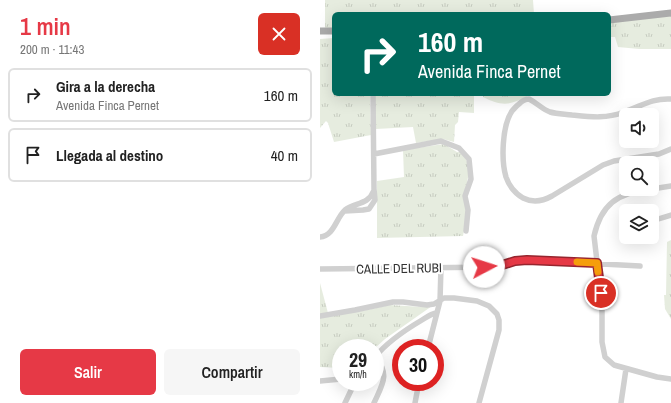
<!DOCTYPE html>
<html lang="es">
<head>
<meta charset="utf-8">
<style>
  body { margin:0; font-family:"Archivo Narrow",sans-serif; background:#f6f6f6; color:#222; height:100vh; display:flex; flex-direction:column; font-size:15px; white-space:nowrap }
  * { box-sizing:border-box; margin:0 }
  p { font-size:13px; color:#767676 }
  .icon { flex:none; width:22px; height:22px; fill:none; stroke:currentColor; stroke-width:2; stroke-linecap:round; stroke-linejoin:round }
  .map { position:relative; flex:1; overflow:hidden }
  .drawer { display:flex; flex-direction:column; background:#fff; width:320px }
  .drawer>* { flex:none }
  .guide { position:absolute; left:12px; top:12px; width:279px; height:84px; border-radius:6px; box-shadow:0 4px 16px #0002; background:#00695c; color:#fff; overflow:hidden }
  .fabs { position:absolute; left:299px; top:108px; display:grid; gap:8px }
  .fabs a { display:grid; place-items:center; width:40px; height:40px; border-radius:6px; background:#fff; box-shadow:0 4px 16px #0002; font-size:20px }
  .speed { position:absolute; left:12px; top:339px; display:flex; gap:8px; font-size:20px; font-weight:700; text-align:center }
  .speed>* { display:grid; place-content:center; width:52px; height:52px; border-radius:50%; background:#fff; box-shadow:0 4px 16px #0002; line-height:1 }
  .speed small { font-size:10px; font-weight:400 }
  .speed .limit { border:6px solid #d22; background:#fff; color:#111 }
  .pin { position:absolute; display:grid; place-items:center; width:34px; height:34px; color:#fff; margin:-17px; border:2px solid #fff; border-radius:50%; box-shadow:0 1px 4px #0007 }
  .me { position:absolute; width:44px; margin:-22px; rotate:85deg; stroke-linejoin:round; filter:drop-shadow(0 0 3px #0008) }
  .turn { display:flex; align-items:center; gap:14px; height:84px; padding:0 20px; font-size:18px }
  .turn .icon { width:52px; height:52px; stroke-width:2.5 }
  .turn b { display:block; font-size:28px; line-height:34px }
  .round { display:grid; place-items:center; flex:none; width:42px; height:42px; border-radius:6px; background:#f6f6f6 }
  .head { display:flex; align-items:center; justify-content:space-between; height:68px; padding:0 20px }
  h1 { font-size:24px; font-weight:600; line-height:30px; color:#e63946 }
  .primary-button { display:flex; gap:8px; margin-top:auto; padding:8px 20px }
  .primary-button a { flex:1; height:46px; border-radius:6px; background:#e63946; color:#fff; font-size:16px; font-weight:600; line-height:46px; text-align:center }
  .primary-button a+a { background:#f6f6f6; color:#222 }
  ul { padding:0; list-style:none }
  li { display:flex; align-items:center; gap:12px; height:54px; margin:0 8px 6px; padding:0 12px; border:2px solid #e0e0e0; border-radius:6px }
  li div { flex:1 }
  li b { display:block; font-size:15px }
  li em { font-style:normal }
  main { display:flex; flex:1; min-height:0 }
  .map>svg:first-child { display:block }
</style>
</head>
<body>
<main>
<section class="drawer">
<div class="head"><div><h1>1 min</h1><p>200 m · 11:43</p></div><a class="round" style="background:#d93025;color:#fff"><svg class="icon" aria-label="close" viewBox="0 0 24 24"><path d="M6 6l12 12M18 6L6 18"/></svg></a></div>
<ul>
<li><svg class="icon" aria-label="right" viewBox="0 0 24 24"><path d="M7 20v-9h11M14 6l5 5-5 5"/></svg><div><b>Gira a la derecha</b><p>Avenida Finca Pernet</p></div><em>160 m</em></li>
<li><svg class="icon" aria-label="arrive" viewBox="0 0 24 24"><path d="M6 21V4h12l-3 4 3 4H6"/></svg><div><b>Llegada al destino</b></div><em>40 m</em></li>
</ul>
<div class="primary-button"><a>Salir</a><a>Compartir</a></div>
</section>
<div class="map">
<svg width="351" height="403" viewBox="0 0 351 403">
  <defs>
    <pattern id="grass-tufts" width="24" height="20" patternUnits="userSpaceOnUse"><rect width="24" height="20" fill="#e6ecdf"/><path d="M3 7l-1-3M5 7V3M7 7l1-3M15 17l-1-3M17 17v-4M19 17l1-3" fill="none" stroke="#c6cbc0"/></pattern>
  </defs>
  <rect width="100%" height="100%" fill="#fff"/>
  <path fill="url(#grass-tufts)" d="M5,0H213L214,14H14V28H5Z
    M351,16V49H319L298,47L295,37H289V22Z
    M14,38V94H50L51,135L14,142L8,123L6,121L0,128V39Z
    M55,94H154V113L139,112L138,122L135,125L134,142L123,139L96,143L93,127L56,129H55Z
    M163,94H207V96C190,106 181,106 163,97Z
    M124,144L137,152H141L146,157L149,173L147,182V214L143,236L57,238V181L84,177L83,150Z
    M351,240V319L345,309L344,295H346L347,242Z
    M0,283L8,313L0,314Z
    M70,305L103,307L112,306L65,339L55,348H21V368L0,367V318L47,310Z"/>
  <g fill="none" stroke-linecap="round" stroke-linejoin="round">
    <path stroke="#d0d0d0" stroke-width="5.5" d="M351,99C331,98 322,106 304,112C286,119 271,117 252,115C245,114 237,114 230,112C222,109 217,103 209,99C205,99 202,101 199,104C196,106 194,109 192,111C182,126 181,160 186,177C189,186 195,193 203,198C213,203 223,201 232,196L283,165L294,161L339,154L351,149
      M54,154L121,141L139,148L149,159L151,179L145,196L148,210L146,231
      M329,189C297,193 281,205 274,236L282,304V342L285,357L294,365L337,377L351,379
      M332,189L351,186
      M25,211L43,210L49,209L55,200L54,189L53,94
      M335,220L351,215
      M0,237C14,236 16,218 25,210C34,203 49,204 53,192
      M0,269L176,267L195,261L207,260L320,266
      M0,316L35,310L73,302H83L107,305L114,304L124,298H134L157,301L169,306L177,314L179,320V330L159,403
      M108,348L120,301L121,267
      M55,357C68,341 85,330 102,320C107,317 111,314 116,313
      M0,381L21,379
      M25,403L35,382
      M54,403C63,383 70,375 55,356
      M95,403L99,382
      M301,403L306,369"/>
    <path stroke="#ababab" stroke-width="7" d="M289,20L351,13
      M0,31H14"/>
  </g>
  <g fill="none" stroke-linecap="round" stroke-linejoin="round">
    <g stroke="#96252e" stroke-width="10">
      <path id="route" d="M164,267H176L195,261L207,260L277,263L281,293"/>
    </g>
    <use href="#route" stroke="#e63946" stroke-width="7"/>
    <path stroke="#f59e0b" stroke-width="7" d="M257,262L277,263L278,272"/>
  </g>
  <g text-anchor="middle" stroke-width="4" stroke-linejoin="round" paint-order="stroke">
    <g font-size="13" fill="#333" stroke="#fff">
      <text transform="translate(79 268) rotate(-1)" y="5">CALLE DEL RUBI</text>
    </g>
  </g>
</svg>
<div class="fabs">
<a><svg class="icon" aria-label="sound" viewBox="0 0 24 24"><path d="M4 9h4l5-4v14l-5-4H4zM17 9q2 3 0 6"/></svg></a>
<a><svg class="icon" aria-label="search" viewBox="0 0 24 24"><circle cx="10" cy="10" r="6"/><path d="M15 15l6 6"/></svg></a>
<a><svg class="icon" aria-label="layers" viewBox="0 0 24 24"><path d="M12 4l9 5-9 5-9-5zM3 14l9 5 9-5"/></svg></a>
</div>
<div class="speed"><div>29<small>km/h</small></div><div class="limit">30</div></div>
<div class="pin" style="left:281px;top:293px;background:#d93025"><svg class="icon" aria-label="arrive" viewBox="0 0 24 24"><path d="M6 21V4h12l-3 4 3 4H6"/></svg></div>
<svg class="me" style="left:164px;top:267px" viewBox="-20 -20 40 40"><circle r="19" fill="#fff"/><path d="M0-13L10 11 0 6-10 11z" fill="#e63946"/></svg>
<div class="guide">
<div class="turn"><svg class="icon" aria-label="right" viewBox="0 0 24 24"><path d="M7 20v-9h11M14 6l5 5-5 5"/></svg><div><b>160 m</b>Avenida Finca Pernet</div></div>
</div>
</div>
</main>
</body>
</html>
